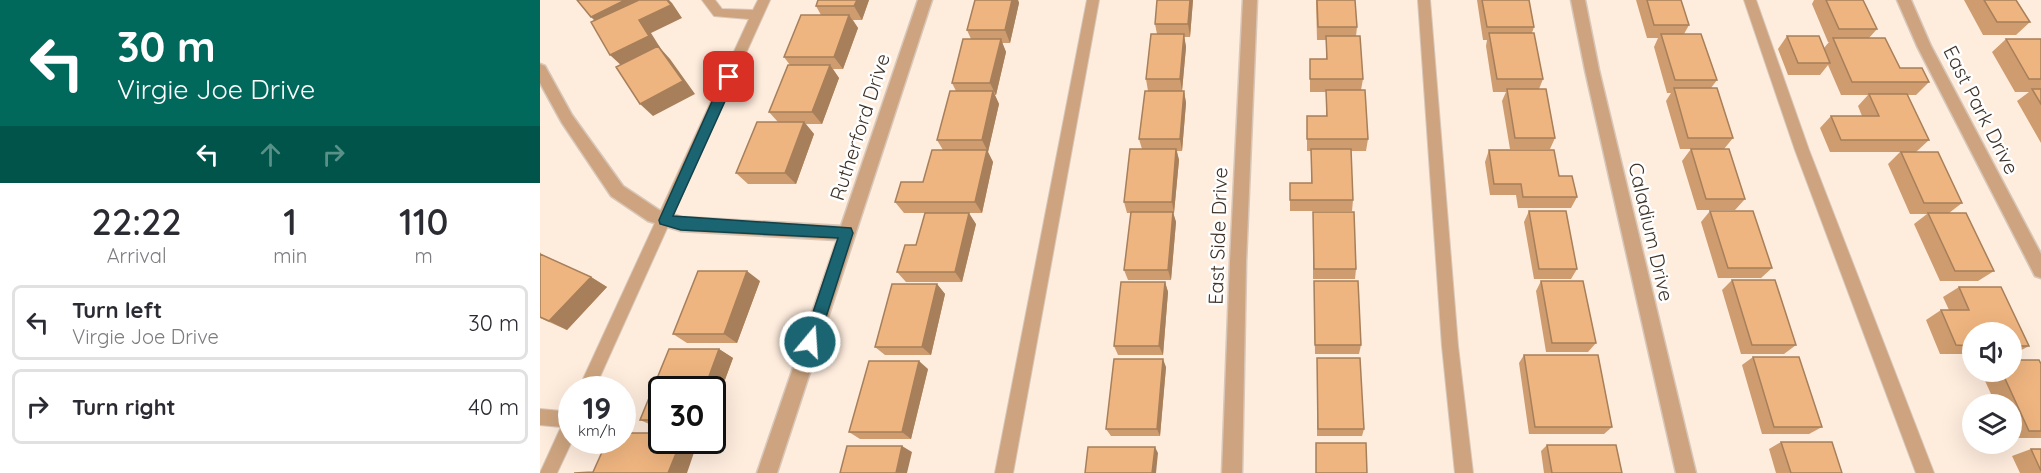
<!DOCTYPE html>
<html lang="en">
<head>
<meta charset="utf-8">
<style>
  body { margin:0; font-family:Quicksand,sans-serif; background:#f7f7f7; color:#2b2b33; height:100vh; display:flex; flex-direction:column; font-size:22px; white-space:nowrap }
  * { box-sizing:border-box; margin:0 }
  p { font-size:20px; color:#7c7c81 }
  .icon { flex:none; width:33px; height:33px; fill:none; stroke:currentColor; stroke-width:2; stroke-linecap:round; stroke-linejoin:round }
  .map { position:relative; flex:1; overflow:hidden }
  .drawer { display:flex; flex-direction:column; background:#fff; width:540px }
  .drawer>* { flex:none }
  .top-card { background:#00695c; color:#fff; overflow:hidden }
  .fabs { position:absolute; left:1422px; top:322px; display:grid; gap:12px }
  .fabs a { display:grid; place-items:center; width:60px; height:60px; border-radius:50%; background:#fff; box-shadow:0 6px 24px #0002; font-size:30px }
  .speed { position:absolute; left:18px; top:376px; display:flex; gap:12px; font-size:30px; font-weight:700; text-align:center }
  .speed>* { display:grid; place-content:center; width:78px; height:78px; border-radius:50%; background:#fff; box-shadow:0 6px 24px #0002; line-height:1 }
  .speed small { font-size:15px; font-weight:400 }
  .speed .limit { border:3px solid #111; border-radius:9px; background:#fff; color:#111 }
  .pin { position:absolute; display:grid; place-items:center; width:51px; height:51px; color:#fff; margin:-26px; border-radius:12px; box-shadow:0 3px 9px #0006 }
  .me { position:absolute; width:66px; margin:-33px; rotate:18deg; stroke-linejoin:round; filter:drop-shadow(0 0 4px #0008) }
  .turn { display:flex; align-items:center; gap:21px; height:126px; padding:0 18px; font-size:27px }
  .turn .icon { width:78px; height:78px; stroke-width:2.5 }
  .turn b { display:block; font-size:42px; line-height:51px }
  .lanes { display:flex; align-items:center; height:57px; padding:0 18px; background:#0003; justify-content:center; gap:30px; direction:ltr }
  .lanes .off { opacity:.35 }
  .eta { display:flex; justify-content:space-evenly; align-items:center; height:102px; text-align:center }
  .eta b { font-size:36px; font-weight:600; line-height:42px }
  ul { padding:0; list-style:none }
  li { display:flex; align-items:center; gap:18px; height:75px; margin:0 12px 9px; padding:0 6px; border:3px solid #e1e1e2; border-radius:9px }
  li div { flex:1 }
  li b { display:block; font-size:22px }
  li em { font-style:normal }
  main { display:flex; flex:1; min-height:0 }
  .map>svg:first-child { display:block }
</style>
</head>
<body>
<main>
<section class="drawer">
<div class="top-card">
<div class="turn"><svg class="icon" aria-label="left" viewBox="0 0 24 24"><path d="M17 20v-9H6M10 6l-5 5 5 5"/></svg><div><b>30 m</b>Virgie Joe Drive</div></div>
<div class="lanes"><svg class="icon" aria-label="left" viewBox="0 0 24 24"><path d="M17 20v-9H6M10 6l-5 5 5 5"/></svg><svg class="icon off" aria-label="ahead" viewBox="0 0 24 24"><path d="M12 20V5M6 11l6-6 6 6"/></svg><svg class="icon off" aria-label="right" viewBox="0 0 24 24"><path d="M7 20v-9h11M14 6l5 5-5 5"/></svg></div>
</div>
<div class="eta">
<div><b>22:22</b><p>Arrival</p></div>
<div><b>1</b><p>min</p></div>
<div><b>110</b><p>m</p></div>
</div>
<ul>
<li><svg class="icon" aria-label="left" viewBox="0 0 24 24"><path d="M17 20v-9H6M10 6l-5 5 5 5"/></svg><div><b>Turn left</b><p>Virgie Joe Drive</p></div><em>30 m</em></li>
<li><svg class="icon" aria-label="right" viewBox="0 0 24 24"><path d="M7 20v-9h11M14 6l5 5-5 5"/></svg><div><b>Turn right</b></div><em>40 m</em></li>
</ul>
</section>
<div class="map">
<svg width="1501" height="473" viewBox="0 0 1501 473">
  <rect width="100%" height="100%" fill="#feecdd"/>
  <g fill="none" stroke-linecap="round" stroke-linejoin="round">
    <g stroke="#d8c7b9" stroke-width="2">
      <path id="service" d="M162,0H175L182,9L213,10L218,0H230L54,390H38L209,19L174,16Z
        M547,0H559L473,473H455Z
        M878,0H890L918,346L933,473H915L902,346Z
        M1204,0H1216L1269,150L1394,473H1376L1255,150Z
        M0,409L32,412V441L17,473H0L21,427L0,425Z"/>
    </g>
    <g stroke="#d8c7b9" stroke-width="3">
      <path id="minor" d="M378,0H392L237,473H217L297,240L141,231L108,221L71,196L22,123L0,83V64L5,66L32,115L83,186L119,210L141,217L301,226Z
        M703,0H717L706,262L702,473H682L690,262Z
        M1031,0H1045L1059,70L1156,473H1136L1045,70Z
        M1357,0H1371L1391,46L1501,254V278L1495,276L1377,46Z"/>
    </g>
    <use href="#service" fill="#cda47f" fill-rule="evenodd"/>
    <use href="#minor" fill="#cda47f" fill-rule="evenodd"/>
  </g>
  <path fill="#ce9c6e" d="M278,0H329L322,20H313L318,28L303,69H293L299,78L282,124H266L274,134L256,184H208L196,173L238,122L229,112L250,65L244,57L281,15L276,6Z
    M435,0H478L479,3L470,43H462L466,52L456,95H455L459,104L448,152L453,162L442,213H364L355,202L383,182L403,150L397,140L416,91L412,83L431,39L427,30Z
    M617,0H653L650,37H644L646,47L642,91H644L646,103L642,151H637L639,160L634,213H633L636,222L631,280H588L584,270L591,213H587L584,202L602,149L599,139L608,91L606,79L617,34L615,24Z
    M776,0H815L817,27L816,36L823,79L821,90L828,139L826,151H811L813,200L812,211H750V183H771V151H767V116H786V92H770V59H786V40H777Z
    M937,0H989L994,27L992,33L1003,79L999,89L1015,138L1010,149H970L962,101L966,92H953L946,46L947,40H943Z
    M1096,0H1141L1149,25L1144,34L1177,80L1171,88L1193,138L1184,149L1205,199L1195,210H1157L1142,161L1151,149H1140L1126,101L1131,93H1127L1114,47L1118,38H1107Z
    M1274,0H1323L1337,29L1329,38L1360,68L1389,82L1376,95H1367L1389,140L1376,152L1422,203L1409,213L1454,271L1438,281H1400L1374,224L1387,214H1370L1348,164L1360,152H1290L1280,128L1291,116H1322L1318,106L1328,95H1301L1288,65L1280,75H1248L1238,49L1247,36L1284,48L1289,42H1288L1272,4Z
    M1424,0H1476L1490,22L1476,35H1443Z
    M1466,39H1501V143L1477,101L1489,92H1475L1452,52Z
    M949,150L1019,176L1037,197L1031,208H978L976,195H950L945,162Z
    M989,211L1037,269L1031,279H994L984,222Z
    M1170,211L1232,268L1221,278H1178L1161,222Z
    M773,212L816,269L815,279H773Z
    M436,224L422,282H366L357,272L376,245Z
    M0,252L1,254L51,277L67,287L27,330L0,318Z
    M1192,280L1256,345L1244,354H1201L1182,290Z
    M220,281L197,343H147L133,334Z
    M774,281L821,345L819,354H775Z
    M1001,281L1056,343L1048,352H1006L996,291Z
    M625,282L628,292L623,355H578L574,346Z
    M397,284L405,294L391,355H345L335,347Z
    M1419,287L1489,346L1472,355V333H1432V354H1400L1386,320L1401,310H1409L1403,297Z
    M129,349H179L193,358L172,415V390H122V427H116L100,420Z
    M984,355L1072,427L1064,434H989L979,363Z
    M1213,357L1282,427L1269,434H1222L1202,365Z
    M777,358L824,429L822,436H777Z
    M1501,364V438H1472V405H1456L1441,372H1472Z
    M626,367L620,436H571L566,429Z
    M388,369L371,439H320L309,432Z
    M1241,442L1302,473H1236L1229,449Z
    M1007,445L1082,473H1004L1001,451Z
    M1491,449H1501V473H1480L1472,456Z"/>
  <path fill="#a77f5a" d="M85,0H122L64,30L51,17Z
    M127,0H129L132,3L142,18L111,33L121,49L130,59L155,94L113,116L100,104L84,68L70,55L99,20Z
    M317,0H329L322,20L314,6Z
    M472,0H478L479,3L470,43L465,30Z
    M650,0H653L650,37L648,24Z
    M309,15L318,28L303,69L294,57Z
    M644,34L646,47L642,91L640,79Z
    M461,39L466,52L456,95L450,83Z
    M290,65L299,78L282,124L272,112Z
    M453,91L459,104L448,152L442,140Z
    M644,91L646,103L642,151L640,139Z
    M264,122L274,134L256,184L245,173Z
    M636,149L639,160L634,213L632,202Z
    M447,150L453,162L442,213L435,202Z
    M633,212L636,222L631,280L628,270Z
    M429,213L436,224L422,282L415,272Z
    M207,271L220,281L197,343L184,334Z
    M51,277L67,287L27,330L9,321Z
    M625,282L628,292L623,355L619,346Z
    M397,284L405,294L391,355L382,347Z
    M179,349L193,358L172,415V390H164Z
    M623,359L626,367L620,436L617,429Z
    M379,361L388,369L371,439L362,432Z
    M141,441H158L147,473H128Z
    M362,446L372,452L367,473H356Z
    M615,447L618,453L616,473H612Z"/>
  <path fill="#efb580" stroke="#a77f5a" stroke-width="1.5" d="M37,0H85L51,17Z
    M99,0H127L131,5L99,20L109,36L70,55L51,22Z
    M278,0H317L314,6H276Z
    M435,0H472L465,30H427Z
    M617,0H650L648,24H615Z
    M777,0H815L817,27H778Z
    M942,0H989L994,27H947Z
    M1107,0H1141L1149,25H1114Z
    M1286,0H1323L1337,29H1299Z
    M1444,0H1476L1490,22H1457Z
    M261,15H309L294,57H244Z
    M949,33H994L1003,79H957Z
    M611,34H644L640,79H606Z
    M1121,34H1161L1177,80H1135Z
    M786,36H820L823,79H770V59H787Z
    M1247,36H1279L1290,63H1258Z
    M1293,38H1345L1360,68H1382L1389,82H1312Z
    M423,39H461L450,83H412Z
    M1466,39H1501V79H1489Z
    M118,46L143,81L100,104L76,67Z
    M248,65H290L272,112H229Z
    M1134,88H1177L1193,138H1148Z
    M967,89H1006L1015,138H975Z
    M1492,89H1501V104Z
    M786,90H825L828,139H767V116H787Z
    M410,91H453L442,140H397Z
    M605,91H644L640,139H599Z
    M1329,94H1367L1389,140H1301L1291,116H1339Z
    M217,122H264L245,173H196Z
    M590,149H636L632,202H584Z
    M771,149H811L813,200H750V183H772Z
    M1151,149H1189L1205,199H1166Z
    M392,150H447L435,202H355L361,182H383Z
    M949,150H1014L1019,176H1032L1037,197H983L981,184H954Z
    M1361,152H1398L1422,203H1384Z
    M989,211H1026L1037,269H999Z
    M1170,211H1213L1232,268H1188Z
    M591,212H633L628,270H584Z
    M773,212H814L816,269H774Z
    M385,213H429L415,272H357L365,245H376Z
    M1388,213H1426L1454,271H1415Z
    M0,254L51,277L9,321L0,317Z
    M158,271H207L184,334H133Z
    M1192,280H1235L1256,345H1212Z
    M774,281H818L821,345H775Z
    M1001,281H1043L1056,343H1012Z
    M581,282H625L619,346H574Z
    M352,284H397L382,347H335Z
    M1419,287H1461L1489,346H1472V333H1432V346L1416,345L1401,310H1429Z
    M129,349H179L164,390H122V420H100Z
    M984,355H1058L1072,427H995Z
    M1213,357H1259L1282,427H1234Z
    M777,358H820L824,429H778Z
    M574,359H623L617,429H566Z
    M1472,360H1499L1501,364V431H1489L1462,372H1472Z
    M329,361H379L362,432H309Z
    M82,433H122V441H141L128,473H34L53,472L67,441H82Z
    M1241,442H1292L1302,473H1251Z
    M776,443H826L827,473H776Z
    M1007,445H1076L1082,473H1012Z
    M307,446H362L356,473H300Z
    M548,447H615L612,473H545Z
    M1491,449H1501V471Z"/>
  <path fill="#1b6471" stroke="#124149" stroke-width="1.5" d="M189,72L196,77L133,216L311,228L313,233L278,342L276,347L270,349L265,347L263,342L298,238L141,230L120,224L119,220L183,77Z"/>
  <g text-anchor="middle" stroke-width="5" stroke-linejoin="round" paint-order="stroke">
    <g font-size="20" fill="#3e3329" stroke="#fff">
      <text transform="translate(1441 110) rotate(63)" y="7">East Park Drive</text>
      <text transform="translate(320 127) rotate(-72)" y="7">Rutherford Drive</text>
      <text transform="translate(1111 232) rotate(77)" y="7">Caladium Drive</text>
      <text transform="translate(678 236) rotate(-88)" y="7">East Side Drive</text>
    </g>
  </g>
</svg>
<div class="fabs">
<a><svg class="icon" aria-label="sound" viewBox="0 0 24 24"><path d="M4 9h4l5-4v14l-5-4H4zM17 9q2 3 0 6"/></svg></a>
<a><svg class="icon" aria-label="layers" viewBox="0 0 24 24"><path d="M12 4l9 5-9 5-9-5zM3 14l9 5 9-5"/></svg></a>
</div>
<div class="speed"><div>19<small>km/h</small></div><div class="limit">30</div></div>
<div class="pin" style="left:189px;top:77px;background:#d93025"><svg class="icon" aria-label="arrive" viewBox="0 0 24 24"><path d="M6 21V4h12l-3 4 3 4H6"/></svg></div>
<svg class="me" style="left:270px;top:342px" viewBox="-20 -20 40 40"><circle r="17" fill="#1b6471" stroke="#fff" stroke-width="3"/><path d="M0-11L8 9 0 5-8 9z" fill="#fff"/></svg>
</div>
</main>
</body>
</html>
